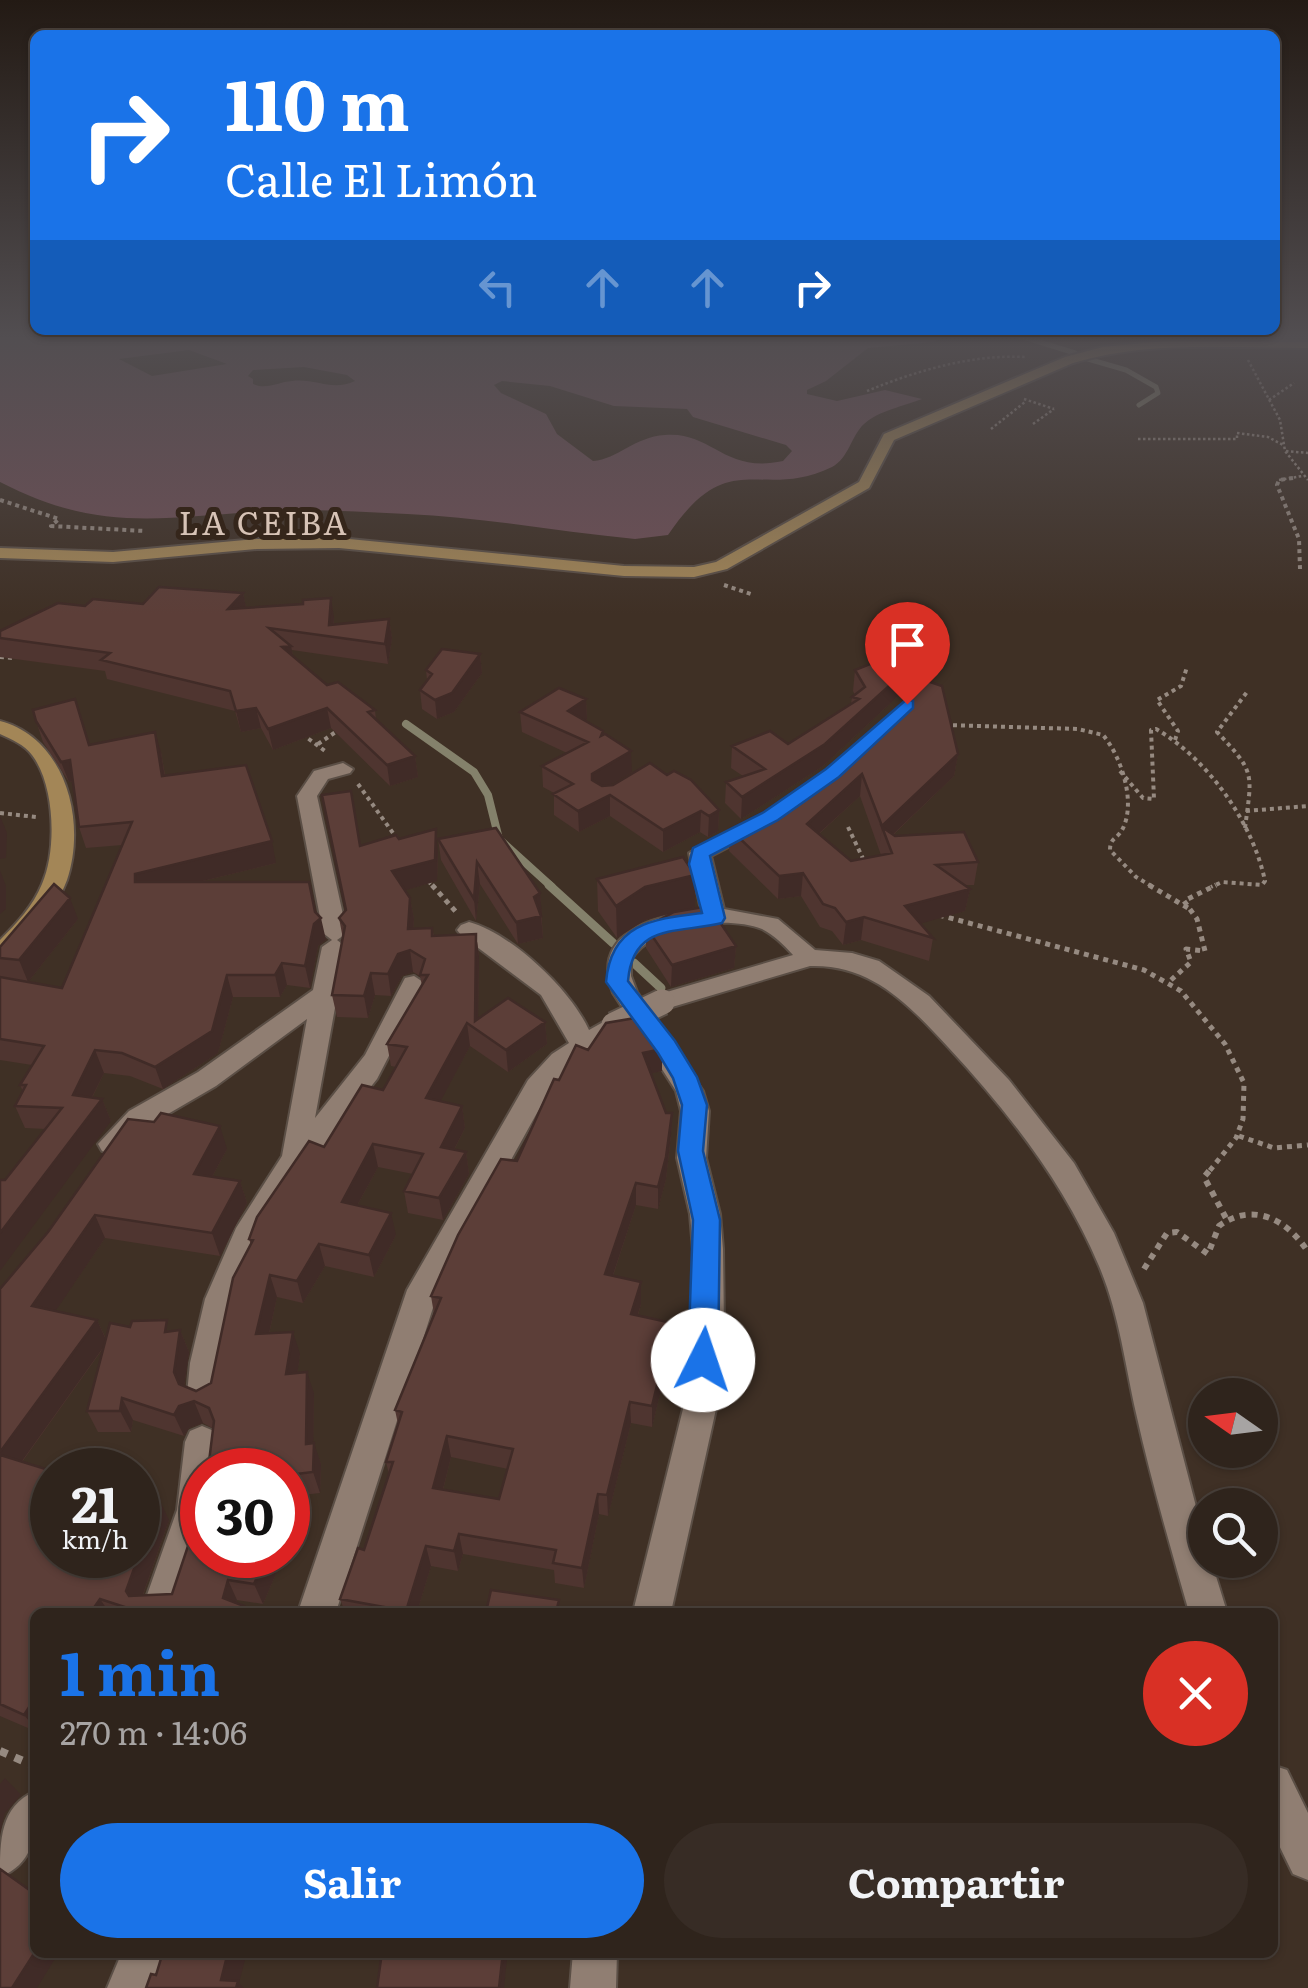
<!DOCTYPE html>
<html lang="es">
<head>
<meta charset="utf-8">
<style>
  body { margin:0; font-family:Literata,serif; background:#372c25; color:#f1f3f6; height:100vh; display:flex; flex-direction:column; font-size:38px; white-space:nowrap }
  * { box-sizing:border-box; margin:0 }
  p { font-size:32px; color:#a7a4a3 }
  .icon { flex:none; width:55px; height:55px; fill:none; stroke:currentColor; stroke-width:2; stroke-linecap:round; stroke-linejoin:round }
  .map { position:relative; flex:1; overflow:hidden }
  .drawer { position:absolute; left:30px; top:1608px; width:1248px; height:350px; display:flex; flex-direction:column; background:#2f241c; border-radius:15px; box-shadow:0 2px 8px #0004,0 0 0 2px #4a413b }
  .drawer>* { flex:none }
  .banner { position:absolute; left:30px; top:30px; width:1250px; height:305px; border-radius:15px; box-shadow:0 2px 8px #0004,0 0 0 2px #4a413b; background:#1a73e8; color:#fff; overflow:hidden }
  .needle { width:65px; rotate:284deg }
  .tools { position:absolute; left:1188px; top:1378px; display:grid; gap:20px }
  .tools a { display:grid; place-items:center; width:90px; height:90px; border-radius:50%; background:#2f241c; box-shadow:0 2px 8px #0004,0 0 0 2px #4a413b; font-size:50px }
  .speed { position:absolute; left:30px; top:1448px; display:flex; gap:20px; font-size:50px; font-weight:700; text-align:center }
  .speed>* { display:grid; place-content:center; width:130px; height:130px; border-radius:50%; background:#2f241c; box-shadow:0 2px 8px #0004,0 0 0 2px #4a413b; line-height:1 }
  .speed small { font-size:25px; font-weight:400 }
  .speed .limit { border:15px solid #d22; background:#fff; color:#111 }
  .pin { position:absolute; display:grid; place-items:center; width:85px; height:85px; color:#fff; margin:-102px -42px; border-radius:50% 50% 50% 0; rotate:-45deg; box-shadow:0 0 10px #0007 }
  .pin .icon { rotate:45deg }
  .me { position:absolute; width:110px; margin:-55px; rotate:4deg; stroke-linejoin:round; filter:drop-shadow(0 0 8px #0008) }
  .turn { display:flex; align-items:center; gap:35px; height:210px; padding:0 30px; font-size:45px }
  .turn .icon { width:130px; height:130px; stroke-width:2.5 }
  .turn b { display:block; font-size:70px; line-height:85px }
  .lanes { display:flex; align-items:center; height:95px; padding:0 30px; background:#0003; justify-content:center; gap:50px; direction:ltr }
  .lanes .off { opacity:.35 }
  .round { display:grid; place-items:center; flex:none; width:105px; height:105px; border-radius:52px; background:#372c25 }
  .headline { display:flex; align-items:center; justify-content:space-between; height:170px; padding:0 30px }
  h1 { font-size:60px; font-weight:700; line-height:75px; color:#1a73e8 }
  .primary-button { display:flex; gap:20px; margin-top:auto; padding:20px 30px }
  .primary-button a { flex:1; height:115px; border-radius:60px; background:#1a73e8; color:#fff; font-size:40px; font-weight:700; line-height:115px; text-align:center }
  .primary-button a+a { background:#372c25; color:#f1f3f6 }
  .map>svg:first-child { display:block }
</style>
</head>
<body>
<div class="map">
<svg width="1308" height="1988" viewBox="0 0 1308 1988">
  <rect width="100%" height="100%" fill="#3f3025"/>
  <path fill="#6f4f56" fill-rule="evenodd" d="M0,336H942L943,337L934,342L868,348L826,381L807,390V394L837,401L885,390L922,399C904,406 878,411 864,424C851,436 849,458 832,467C759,502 730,443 668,535L635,539C559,532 483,517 407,514C361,512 314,508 269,511C164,517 100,534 0,482ZM189,350L227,364L152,376L119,359ZM304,367L347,375L355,381C332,392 316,378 292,381C278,382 267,390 253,384V379L248,376L253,370ZM502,381L550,386L614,406L687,409L693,417L786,445L792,451L783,461C724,474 712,431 665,435C634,437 618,459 593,461L557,434L546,414L501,393L494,385Z"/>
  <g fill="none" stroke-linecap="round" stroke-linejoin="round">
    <path stroke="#84816b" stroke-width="5" d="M1020,336L1075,353
      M1088,359L1126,370L1156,387L1158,393L1139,405"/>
    <path stroke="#84816b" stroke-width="8" d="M406,724L474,772L488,795L499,839L552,887"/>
    <path stroke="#84816b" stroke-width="9" d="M549,885L613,943
      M634,963L661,988"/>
    <g stroke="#5b4f46" stroke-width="4">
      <path id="street" d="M343,763L353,769L350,773L328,779L317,796L347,933L337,940L346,947L315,1118L365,1055L405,978L414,976L426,984L377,1079L290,1188L261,1238L237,1299L216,1404L204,1409L192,1404L187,1394L190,1363L205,1299L236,1228L282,1156L307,1019L216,1086L149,1125L122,1151L112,1155L102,1151L98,1144L129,1111L198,1072L313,990L322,947L332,940L323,933L297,796L314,771Z
        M759,816L770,822L767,827L711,856L724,909L778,919L815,950L852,953L879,961L929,996L1009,1080L1074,1163L1114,1233L1143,1303L1205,1541V1560H1211L1227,1612H1189C1170,1546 1151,1480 1136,1413C1125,1364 1119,1313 1099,1266C1064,1183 1009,1113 948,1047C909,1005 872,964 810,966L662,1010L653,1008L649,1002L653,996L793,955C784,945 774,935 762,929C727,915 651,924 631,960V976L637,992L703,1091L709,1111L706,1158L720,1214L723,1249L724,1329L716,1409L671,1612H633L683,1409L692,1329L693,1249L690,1214L677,1158L681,1111L676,1091L613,993C590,933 653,916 701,910L689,853Z
        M469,922C512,934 570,989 589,1030L614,1016L623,1019L627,1025L570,1068L548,1093L438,1292L336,1612H298L407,1290L528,1080L552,1054L569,1043L541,995L461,935L457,930L461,925Z
        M202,1426L214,1431L219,1442L217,1470H202V1541L179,1612H141L177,1510L185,1442L190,1431Z
        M1272,1765L1287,1770L1308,1813V1880L1293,1874L1272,1831Z
        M35,1791C35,1828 39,1861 0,1877C0,1840 0,1807 35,1791Z
        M122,1952H167L153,1988H107Z
        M573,1952H617L616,1988H570Z"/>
    </g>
    <g stroke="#5b4f46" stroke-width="4">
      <path id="secondary" d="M1165,341L1308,342V348C1230,348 1149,340 1073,363L894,440L869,488L727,569L694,577L624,576L339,548L257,549L113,562L0,558V548L113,552L257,539L339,538L624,566L694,567L716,562L859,482L884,434L1065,357L1103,347Z
        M0,721C65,738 87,820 67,880C60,899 48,917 35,932C25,943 14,957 0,961V940C17,923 33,906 42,884C57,850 55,785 32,755C25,745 11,739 0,734Z"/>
    </g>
    <path stroke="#968a81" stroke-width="2.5" stroke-dasharray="2.5 2.5" stroke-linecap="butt" d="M1248,360L1280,420L1285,451L1308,480
      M867,391C916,371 972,354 1025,357
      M1024,399L1054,409
      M1269,400L1294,383
      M1033,424L1054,409
      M991,429L1025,402
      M1138,439H1237V433L1268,437L1283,445
      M1286,451L1308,453
      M1279,480L1302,476"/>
    <path stroke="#968a81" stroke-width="4" stroke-dasharray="4 4" stroke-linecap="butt" d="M1293,478L1279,480L1277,485L1299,539L1300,569
      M0,500L59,519L51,526L145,531
      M724,585L751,594
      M0,657L13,658
      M945,725L1078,729L1103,735C1121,756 1137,803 1122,830C1116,840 1110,838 1110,850L1136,877L1153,887
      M302,734L325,751
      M1175,740L1178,731L1157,700L1181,686L1187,667
      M318,744L340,729
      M1120,771L1143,798L1154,799L1151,730L1156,729C1208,759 1253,823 1265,881L1262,885L1222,882L1211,887
      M358,784L398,840
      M1246,811L1308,806
      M0,813L36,817
      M848,827L866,865
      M1245,828C1252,773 1256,773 1217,732L1247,692
      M428,881L434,887"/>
    <path stroke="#968a81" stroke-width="5" stroke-dasharray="5 5" stroke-linecap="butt" d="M432,885L457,913
      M1149,885L1188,908
      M939,915L1144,970L1181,991L1225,1044L1244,1083L1243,1119L1236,1138L1207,1174
      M1171,980L1191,962L1186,949L1205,951L1197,919L1184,901L1216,885
      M1239,1136L1274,1148L1308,1145"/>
    <path stroke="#968a81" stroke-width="6" stroke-dasharray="6 6" stroke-linecap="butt" d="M1209,1171L1204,1177L1227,1220
      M1144,1269L1167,1233L1177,1232L1208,1254L1219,1226C1253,1201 1288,1220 1308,1252"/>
    <path stroke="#968a81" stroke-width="8" stroke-dasharray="8 8" stroke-linecap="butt" d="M0,1751L35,1766"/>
    <use href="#street" fill="#907e72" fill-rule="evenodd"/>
    <use href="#secondary" fill="#a38657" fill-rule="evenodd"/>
    <g stroke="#5b4f46" stroke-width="29" stroke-linecap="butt">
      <path id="street-bridge" d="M614,1025L662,1002"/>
    </g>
    <use href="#street-bridge" stroke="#907e72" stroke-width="25"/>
  </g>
  <path fill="#4f3530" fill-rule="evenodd" d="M243,593L246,608L334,617V624L389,619L392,638L388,664L292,650L293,657L327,685L375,710L376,720L415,756L418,777L390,786L331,728L273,750L261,728L241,732L235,711L107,679L105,671L0,657V631L85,606L143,604Z
    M480,654L482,673L454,712L437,719L422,709L420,690L427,680L426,670Z
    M923,662L920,679L958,754L954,776L893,835L978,862L974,885H965L970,889L965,911L920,923L933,938L929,961L861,940L843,945L832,931L820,927L801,896L778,899L729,851L730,829L783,802L844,758L912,697L909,695L897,697L823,766L741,819L725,803L726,782L743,776L731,768L732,746L788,744L851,704L852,697L855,695L853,691L855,670ZM860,796L881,855L851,861L819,834Z
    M586,699L587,719L585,720L604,734L632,772L609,785L719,810L718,831L708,837L700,832L663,852L610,816L579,832L554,815V793L543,787L542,766L567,753L522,732L520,712Z
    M36,721L90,745L161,752L165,775L276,863L199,882L315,913L326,940L318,946L310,988L287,985L280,997H233L218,1053L163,1089L130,1076L104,1073L92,1098L102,1099L111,1121L5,1180L46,1129L25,1128L15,1106L23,1091L20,1085L32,1065L0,1060V947L78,919L28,982L62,988L122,845L86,848L79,827L73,782H69L43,742Z
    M399,839L438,851L437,881L405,890L410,898L414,919L413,929L432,928L434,936L476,934L479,956L478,1019L545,1022L547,1044L508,1072L470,1046L440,1101L462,1106L465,1128L454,1150L466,1152L469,1174L443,1220L408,1213L404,1191L413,1174L378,1167L357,1206L396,1235L374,1277L325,1266L303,1303L277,1297L269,1334L300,1354L297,1373L314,1393L313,1443L321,1464L320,1493L293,1496L288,1548V1470L203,1423L189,1428L184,1436L133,1420L131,1432H98L87,1411L104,1347L22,1462L169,1520L143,1595L172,1594L284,1555L263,1604L237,1600L236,1603L244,1606L248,1612H35V1731L0,1716V1289L48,1232L227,1149L212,1177L240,1181L247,1203L220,1256L105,1238L55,1311L97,1320L106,1339L130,1327L172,1331L180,1330L189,1352L184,1386L196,1391L211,1383L251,1245L249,1239L324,1147L383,1090L396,1067L391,1066L387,1044L422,986L420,976L413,972L402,976L391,996L375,995L368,1018L337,1017L332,995L343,939L339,918L346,911L360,846Z
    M438,839L540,893L543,938L518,944L480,884L476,921L441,860Z
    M695,875V907L645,920L617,938L598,911L597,879Z
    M646,927L736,946L734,968L671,987L646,948Z
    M588,1050L662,1071L651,1073L666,1113H672L671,1135L666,1179L658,1209L636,1205L613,1276L641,1282V1304L638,1315L672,1323V1344L652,1427L631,1423L608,1516L599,1514L584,1588L555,1583L554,1570L463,1554L458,1571L431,1566L417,1612H345L340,1599L364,1550L389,1474L386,1462L398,1424L395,1410L434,1314L431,1296L517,1161L559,1080ZM451,1457L508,1469L499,1499L443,1490Z"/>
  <path fill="#402b27" d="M243,593L247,612L228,609Z
    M331,598L334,617L333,637L329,625Z
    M389,619L392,638L388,664L385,644Z
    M291,646L295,665L282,647Z
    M480,654L482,673L454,712L437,719L435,700Z
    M912,674L909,695L897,697L823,766L741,819L742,797L900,676Z
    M586,699L587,719L569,731L568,711Z
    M256,708L261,728L241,732L236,711Z
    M327,708L331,728L273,750L268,729Z
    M155,732L161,752L168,797L162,776Z
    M631,751L632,772L593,795L592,774Z
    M958,754L954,776L887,840L882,827L879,848L882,826Z
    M415,756L418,777L390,786L387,765Z
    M70,760L77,781L69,782L61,762Z
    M862,774L860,796L805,846L807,824Z
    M610,795V816L579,832L578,811Z
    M719,810L718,831L708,837L709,816Z
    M701,811L700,832L663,852V830Z
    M0,816L7,833L6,858L0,859Z
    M436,829L438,851L437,881L396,893L392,871Z
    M272,841L276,863L141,896L135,882V874Z
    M477,862L480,884L476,921L474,899Z
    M0,870L6,886V909L0,914Z
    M803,873L801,896L778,899L779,876Z
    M695,875V907L645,920L617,938L616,906L645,887Z
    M970,889L965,911L902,929L905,906Z
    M540,893L542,915L539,916H541L543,938L518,944L516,922L534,897Z
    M70,898L78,919L28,982L19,960Z
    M410,898L414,919L411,951L408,929Z
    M864,917L861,940L843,945L846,922Z
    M321,918L326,940L318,946L310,988L305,966L314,924Z
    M476,934L479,956L478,1031L475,1021Z
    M736,946L734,968L671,987L672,965Z
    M410,950L413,972L402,976L391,996L388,974L398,954Z
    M282,963L287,985L280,997L275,975Z
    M371,973L375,995L368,1018L364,996Z
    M227,975L233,997L218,1053L163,1089L155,1067Z
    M545,1022L547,1044L508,1072L506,1050Z
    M467,1023L470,1046L430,1121L426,1098Z
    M662,1049V1071L644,1075L643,1053Z
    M95,1050L104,1073L82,1117L73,1095Z
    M102,1099L111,1121L0,1271V1233Z
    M462,1106L465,1128L444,1169L441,1147Z
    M672,1113L671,1135L666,1179L658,1209V1187Z
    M220,1126L227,1149L201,1197L194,1174Z
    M373,1144L378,1167L347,1224L342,1202Z
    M466,1152L469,1174L443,1220L439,1198Z
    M240,1181L247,1203L220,1256L212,1233Z
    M636,1183V1205L606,1296L605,1274Z
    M391,1213L396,1235L374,1277L369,1255Z
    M95,1215L105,1238L44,1328L32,1306Z
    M319,1244L325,1266L303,1303L297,1281Z
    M270,1275L277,1297L264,1356L256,1334Z
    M641,1282V1304L631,1336V1314Z
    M97,1320L107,1342L12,1475L0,1456V1452Z
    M672,1323V1344L652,1427V1406Z
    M180,1330L189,1352L183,1394L174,1372Z
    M293,1332L300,1354L294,1396L286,1374Z
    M307,1372L314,1393L313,1465L306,1444Z
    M122,1398L133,1420L131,1432L120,1411Z
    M194,1401L203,1423L189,1428L184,1436L174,1415L179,1406Z
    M630,1402L631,1423L608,1516L607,1495Z
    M447,1436L451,1457L438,1509L433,1488Z
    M314,1443L321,1464L320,1493L313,1472Z
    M288,1482L293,1496L288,1548Z
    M598,1494L599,1514L584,1588L582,1568Z
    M159,1499L169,1520L137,1611L126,1591Z
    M459,1534L463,1554L458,1571L454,1551Z
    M426,1546L431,1566L417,1612H406Z
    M267,1555H284L263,1604L254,1584Z
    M228,1580L237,1600L234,1612L223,1598Z
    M100,1599L109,1612H91Z
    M35,1698V1728L24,1715Z
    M5,1778L21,1795L5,1813L0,1833V1784Z
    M35,1952H59L37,1988H12Z
    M228,1952H247L239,1983L244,1988H229L221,1980Z
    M503,1952H505L507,1959L504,1988H499Z"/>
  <path fill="#5c3e38" stroke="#402b27" stroke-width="2.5" fill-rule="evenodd" d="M159,587L243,593L228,609L303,604V600L331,598L329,625L389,619L385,644L269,628L291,646L282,647L327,685L338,682L375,710L368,712L415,756L387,765L327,708L268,729L256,708L236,711L230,691L101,660L110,653L0,638V631L58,603L85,606L93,599L143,604Z
    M915,646L923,662L918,678L942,686L958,754L882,826L862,774L807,824L851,861L892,853L882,827L895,836L964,832L978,862L936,865L970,889L905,906L933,938L864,917L846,922L835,908L823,904L803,873L779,876L730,829L783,802L844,758L920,690L923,682L912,674L900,676L825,744L742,797L726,782L765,769L732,746L770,731L788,744L859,699L852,697L865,687L855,670Z
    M442,649L480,654L452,693L435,700L420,690L432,674L426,670Z
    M559,688L586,699L568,711L603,731L601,736L605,734L631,751L592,774V780L602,786L613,785L650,763L667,775L674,771L691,780L719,810L709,816L701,811L663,830L610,795L578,811L553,794L573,784L542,766L588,742L520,712Z
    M75,699L89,745L155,732L162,776L246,765L272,841L135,874V882H309L315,912L321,918L314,924L305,966L282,963L275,975H227L212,1031L155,1067L122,1053L95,1050L73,1095L102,1099L0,1233V1180H5L62,1108L15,1106L26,1085H20L44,1046L0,1039V977L62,988L132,822L79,827L70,760L61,762L36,721L33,710Z
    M351,791L360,846L396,835L399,839L436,829L435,860L392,871L410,898L408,929L432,928V936L476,934L475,1021L508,998L545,1022L506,1050L467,1023L426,1098L462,1106L441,1147L466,1152L439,1198L404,1191L423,1154L373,1144L342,1202L391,1213L369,1255L319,1244L297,1281L270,1275L256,1334L293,1332L286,1374L307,1372L306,1444L314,1443L313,1472L288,1475V1470H208L214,1421L209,1408L194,1401L179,1406L174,1415L122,1398L120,1411H87L110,1323L130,1327L132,1321L167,1320L165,1332L180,1330L174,1372L179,1384L196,1391L211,1383L233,1278L253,1240L249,1239L257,1217L309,1141L324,1147L362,1085L383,1090L407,1047L387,1044L428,975H420L425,959L410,950L398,954L388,974L371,973L364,996L332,995L345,926L339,918L346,910L322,795Z
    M496,828L540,893L534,897L541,916L516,922L477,862L474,899L438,839Z
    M683,857L695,875L645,887L616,906L597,879Z
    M54,884L70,898L19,960L0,958V947Z
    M709,906L736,946L672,965L646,927L674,912Z
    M641,1017L662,1049L643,1053L666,1113H672L666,1157L658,1187L636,1183L605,1274L641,1282L631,1314L672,1323L652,1406L630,1402L607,1495L598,1494L582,1568L553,1563L556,1550L459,1534L454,1551L426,1546L406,1611L340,1599L358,1548L364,1550L393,1462H386L402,1412L395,1410L441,1298L431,1296L458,1235L501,1159L517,1161L554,1079L559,1080L576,1045L588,1050L606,1023ZM447,1436L513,1449L499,1499L433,1488Z
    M161,1113L220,1126L194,1174L240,1181L212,1233L95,1215L32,1306L97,1320L0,1452V1289L48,1232L128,1119L154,1122Z
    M0,1455L52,1471V1555H138V1494L159,1499L126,1591L129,1596L172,1594L196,1522V1509L202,1510V1555H267L254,1584L228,1580L223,1598L244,1606L241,1612H140L100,1599L91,1612H35V1698L24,1715L0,1704Z
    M491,1590L559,1600L556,1612H486Z
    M0,1869L35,1894V1952L12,1988H0Z
    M163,1952H228L221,1980L238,1981L236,1988H146L151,1974L156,1975Z
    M382,1952H503L499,1988H377Z"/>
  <linearGradient id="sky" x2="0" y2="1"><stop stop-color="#231a14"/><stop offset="0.55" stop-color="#524e51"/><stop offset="1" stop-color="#524e51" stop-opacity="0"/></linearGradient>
  <rect width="1308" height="614" fill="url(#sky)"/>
  <path fill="#1a73e8" stroke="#114b97" stroke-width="2.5" d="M907,699L913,701V708L839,777L778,820L710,856L725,918L722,923C678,934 633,922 628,981L675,1041L697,1077L707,1105L703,1151L720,1220L718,1360L714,1369L703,1373L693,1369L688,1360L693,1220L678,1151L682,1105L673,1078L658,1053L606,982C611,923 653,919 702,913L689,864L693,848L764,812L826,769Z"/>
  <g text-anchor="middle" stroke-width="10" stroke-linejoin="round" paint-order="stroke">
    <g font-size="32" letter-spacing="2.5" fill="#d7c3b6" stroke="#35261b">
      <text x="264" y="535">LA CEIBA</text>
    </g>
  </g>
</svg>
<div class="tools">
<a><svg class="needle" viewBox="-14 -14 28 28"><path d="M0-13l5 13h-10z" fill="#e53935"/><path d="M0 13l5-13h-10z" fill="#a7a4a3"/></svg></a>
<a><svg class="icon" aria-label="search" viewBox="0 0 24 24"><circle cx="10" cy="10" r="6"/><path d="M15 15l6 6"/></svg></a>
</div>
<div class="speed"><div>21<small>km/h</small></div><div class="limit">30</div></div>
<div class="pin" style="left:907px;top:704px;background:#d93025"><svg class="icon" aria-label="arrive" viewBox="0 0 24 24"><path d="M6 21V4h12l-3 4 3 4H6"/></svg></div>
<svg class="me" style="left:703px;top:1360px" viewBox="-20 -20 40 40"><circle r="19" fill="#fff"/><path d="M0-13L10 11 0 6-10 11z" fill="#1a73e8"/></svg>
<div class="banner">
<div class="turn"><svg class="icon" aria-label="right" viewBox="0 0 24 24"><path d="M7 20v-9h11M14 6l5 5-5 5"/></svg><div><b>110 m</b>Calle El Limón</div></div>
<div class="lanes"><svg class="icon off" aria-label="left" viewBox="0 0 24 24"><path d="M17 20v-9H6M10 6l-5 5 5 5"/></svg><svg class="icon off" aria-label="ahead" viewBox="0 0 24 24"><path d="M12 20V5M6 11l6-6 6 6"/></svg><svg class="icon off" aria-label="ahead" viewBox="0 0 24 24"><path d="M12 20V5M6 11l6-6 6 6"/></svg><svg class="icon" aria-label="right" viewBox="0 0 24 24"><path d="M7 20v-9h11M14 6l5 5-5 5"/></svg></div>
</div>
<section class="drawer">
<div class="headline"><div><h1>1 min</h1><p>270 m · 14:06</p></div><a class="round" style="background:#d93025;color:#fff"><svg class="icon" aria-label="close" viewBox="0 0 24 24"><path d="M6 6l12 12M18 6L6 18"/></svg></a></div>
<div class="primary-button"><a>Salir</a><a>Compartir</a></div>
</section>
</div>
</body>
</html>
